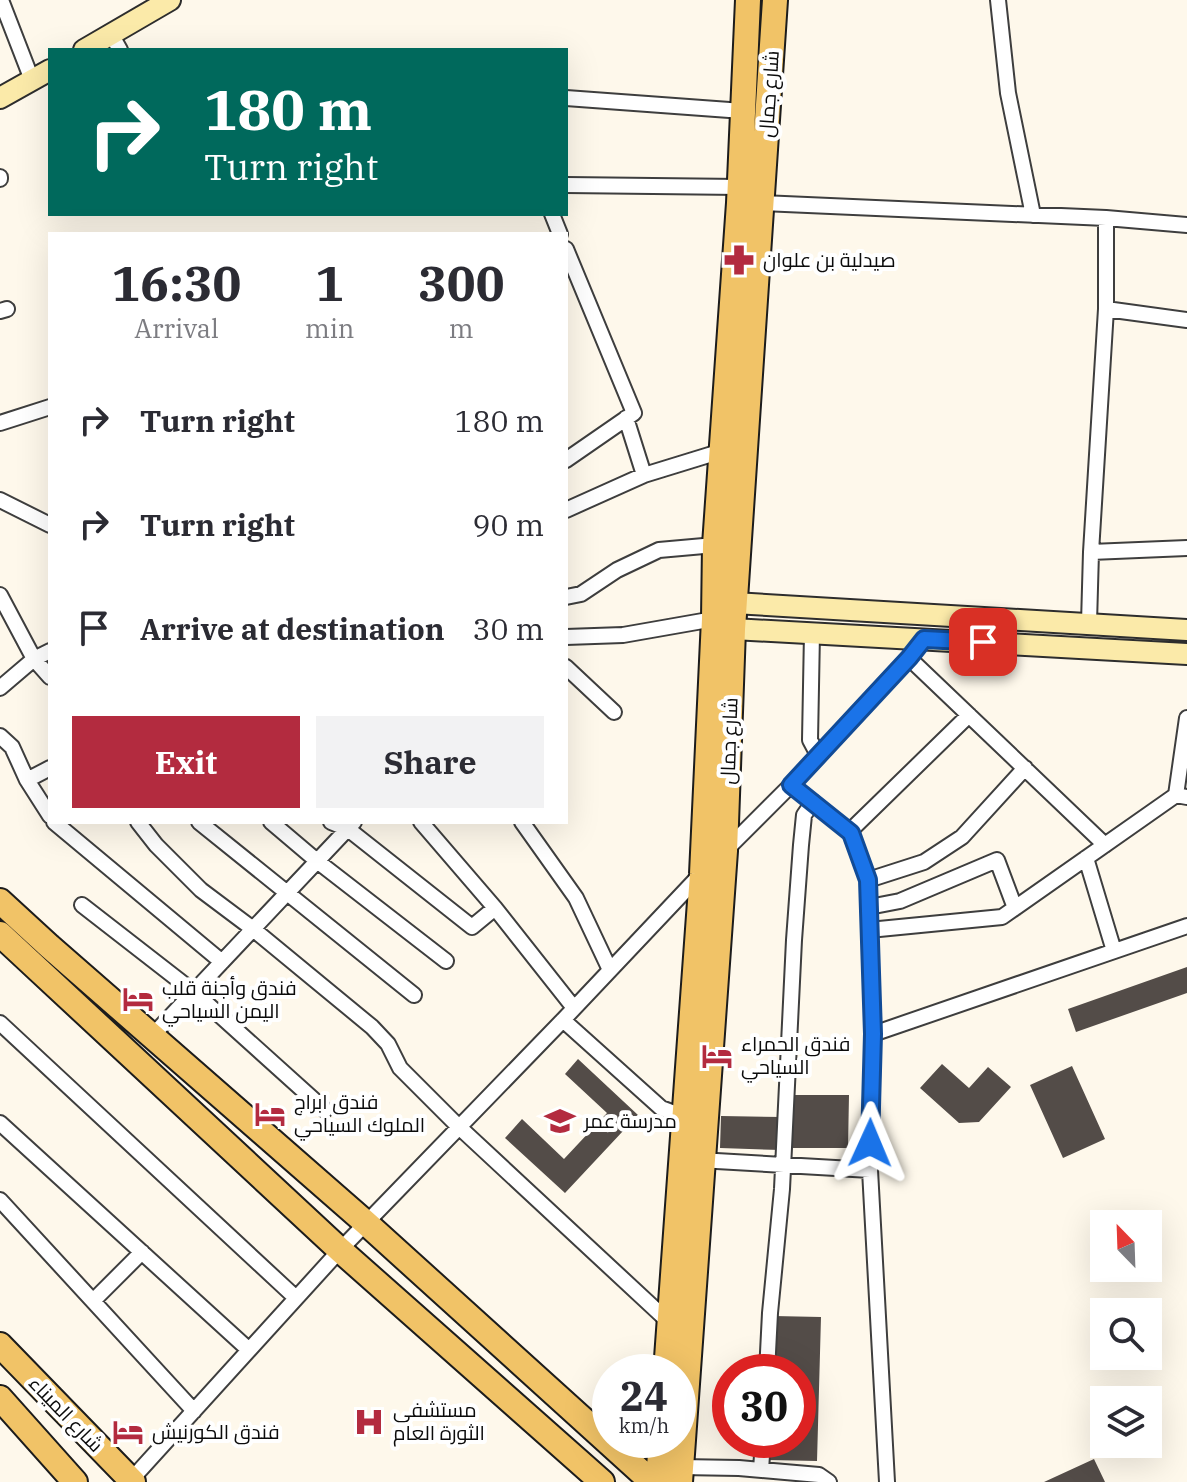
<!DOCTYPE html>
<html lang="en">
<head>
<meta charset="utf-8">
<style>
  body { margin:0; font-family:"IBM Plex Serif",Cairo,serif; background:#f2f2f3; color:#2b2b33; height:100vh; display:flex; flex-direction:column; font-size:30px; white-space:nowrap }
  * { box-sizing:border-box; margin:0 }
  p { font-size:26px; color:#7c7c81 }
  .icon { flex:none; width:44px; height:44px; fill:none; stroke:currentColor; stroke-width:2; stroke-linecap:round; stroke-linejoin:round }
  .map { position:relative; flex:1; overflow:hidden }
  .side { position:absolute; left:48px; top:232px; width:520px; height:592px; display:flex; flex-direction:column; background:#fff; border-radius:0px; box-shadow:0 8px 32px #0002 }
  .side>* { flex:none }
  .guide { position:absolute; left:48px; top:48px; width:520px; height:168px; border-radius:0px; box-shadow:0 8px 32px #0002; background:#00695c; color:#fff; overflow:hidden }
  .needle { width:52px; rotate:337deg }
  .fabs { position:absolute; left:1090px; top:1210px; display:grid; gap:16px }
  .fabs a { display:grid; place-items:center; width:72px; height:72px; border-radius:0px; background:#fff; box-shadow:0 8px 32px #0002; font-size:40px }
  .speed { position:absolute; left:592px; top:1354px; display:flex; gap:16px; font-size:40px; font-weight:700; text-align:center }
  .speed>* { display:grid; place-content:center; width:104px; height:104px; border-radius:50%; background:#fff; box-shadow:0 8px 32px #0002; line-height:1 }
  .speed small { font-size:20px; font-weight:400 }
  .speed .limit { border:12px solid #d22; background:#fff; color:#111 }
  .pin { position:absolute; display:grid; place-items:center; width:68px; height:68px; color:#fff; margin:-34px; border-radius:16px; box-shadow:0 4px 12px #0006 }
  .me { position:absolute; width:88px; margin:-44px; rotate:1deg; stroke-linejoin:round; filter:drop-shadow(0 0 6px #0008) }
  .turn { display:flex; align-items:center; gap:28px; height:168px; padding:0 24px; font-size:36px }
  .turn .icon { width:104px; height:104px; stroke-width:2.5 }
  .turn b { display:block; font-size:56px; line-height:68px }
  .eta { display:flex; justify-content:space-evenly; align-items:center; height:136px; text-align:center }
  .eta b { font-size:48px; font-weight:700; line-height:56px }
  .cta { display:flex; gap:16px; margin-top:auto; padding:16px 24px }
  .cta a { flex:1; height:92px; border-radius:0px; background:#b32b3f; color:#fff; font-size:32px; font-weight:700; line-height:92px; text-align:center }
  .cta a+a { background:#f2f2f3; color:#2b2b33 }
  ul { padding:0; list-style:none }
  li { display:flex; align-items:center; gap:24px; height:104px; padding:0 24px }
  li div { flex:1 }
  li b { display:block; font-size:30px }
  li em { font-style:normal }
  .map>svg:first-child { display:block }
</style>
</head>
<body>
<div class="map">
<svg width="1187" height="1482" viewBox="0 0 1187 1482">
  <rect width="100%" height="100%" fill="#fef8eb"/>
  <path fill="#534c48" d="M1187,967V993L1076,1032L1068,1009Z
    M578,1059L638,1115L565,1193L505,1138L522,1119L564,1159L607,1113L565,1074Z
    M942,1064L969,1088L988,1067L1011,1087L979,1122L959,1123L920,1088Z
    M1072,1066L1105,1139L1063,1158L1030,1085Z
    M790,1095H849L848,1148H789Z
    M721,1116L782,1117L781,1150L720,1148Z
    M774,1316L821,1317L817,1461L769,1460L770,1440H798V1372H772Z
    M1094,1459L1105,1482H1044Z"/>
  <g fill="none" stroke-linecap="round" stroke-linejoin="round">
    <g stroke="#3e3e3e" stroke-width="18">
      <path id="street" d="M1,0L32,80
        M998,0L1008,93L1033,215
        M111,34L120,50
        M566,98L743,111
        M0,177V179
        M566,185L740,187
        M761,203L1106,218L1187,225
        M552,214L560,234
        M566,249L634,413L566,460
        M1106,309L1187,320
        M0,311L7,309
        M626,418L644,475
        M0,423L50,407
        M0,500L50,525
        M566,510L644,475L722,451
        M1091,552L1187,548
        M0,595L34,659L50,677
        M566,597L581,594L617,570L659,550L715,545
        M1089,623L1091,552L1106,309V218
        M812,633L810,740L818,755
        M566,637L623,635L714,619
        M909,658L1105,845
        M566,667L614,712
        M0,688L34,659L50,651
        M0,736L12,747L27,780L50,816
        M27,780L50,768
        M791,785L851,833L868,880L873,1034L870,1170L887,1482
        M1176,795L1187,718
        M54,822L222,962
        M138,822L156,845L201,890L253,929L372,1027L388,1044L400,1068L458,1126L670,1323
        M199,822L414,995
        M271,822L317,861L446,961
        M331,822L348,829L472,927L495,908
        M421,822L495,908L574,1008
        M522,822L576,898L610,970
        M849,832L969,715
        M724,852L791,785L909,658L924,639
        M1086,858L1114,951
        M868,880L924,862L962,837L1025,768
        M82,905L194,992L325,1110
        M869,907L900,901L997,860L1015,908
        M869,930L1002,917L1176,795L1187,797
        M563,1020L661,1108L685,1117
        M0,1023L296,1298
        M873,1034L1187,926
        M152,1036L354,822
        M0,1123L249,1350
        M699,1160L870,1170
        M0,1200L194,1411
        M93,1301L142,1252
        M767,1372L770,1313L782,1189L794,940L801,845L804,815L813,802
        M681,1467L739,1468L819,1475L829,1482
        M761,1470L763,1440
        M131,1480L340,1250L563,1020L701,874"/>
    </g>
    <g stroke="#2d2d2d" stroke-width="24">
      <path id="secondary" d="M84,50L170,0
        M0,98L50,70
        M734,603L1187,630
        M733,629L1187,654"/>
    </g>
    <g stroke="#1c1c1c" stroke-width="28">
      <path id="primary" d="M0,901L49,946L366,1223L652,1482
        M0,934L340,1250L602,1482
        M0,1345L133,1482
        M666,1372L702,874L714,619L715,545L739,203L748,0
        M0,1398L75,1482
        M658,1482L661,1440
        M680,1482L725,851L733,629L775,0"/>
    </g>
    <use href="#street" stroke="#fff" stroke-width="14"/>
    <use href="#secondary" stroke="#fbeaa9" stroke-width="20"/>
    <use href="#primary" stroke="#f1c367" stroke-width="24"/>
  </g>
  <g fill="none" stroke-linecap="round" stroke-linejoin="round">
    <g stroke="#114b97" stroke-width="20">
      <path id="route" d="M870,1143L873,1034L868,880L851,833L791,785L909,658L924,639L983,642"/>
    </g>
    <use href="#route" stroke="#1a73e8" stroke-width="14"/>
  </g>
  <defs>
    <g id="pharmacy-bare" transform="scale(2.4)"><path d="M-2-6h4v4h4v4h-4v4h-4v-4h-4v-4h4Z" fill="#b32b3f" stroke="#fff" stroke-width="2.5" paint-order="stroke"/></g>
    <g id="hotel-bare" transform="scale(2.4)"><path d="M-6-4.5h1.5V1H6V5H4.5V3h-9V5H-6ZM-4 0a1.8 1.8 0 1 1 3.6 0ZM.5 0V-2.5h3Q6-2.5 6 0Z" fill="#b32b3f" stroke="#fff" stroke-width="2.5" paint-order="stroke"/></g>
    <g id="school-bare" transform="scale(2.4)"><path d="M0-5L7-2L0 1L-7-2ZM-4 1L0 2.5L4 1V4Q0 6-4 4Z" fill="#b32b3f" stroke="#fff" stroke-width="2.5" paint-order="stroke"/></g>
    <g id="hospital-bare" transform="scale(2.4)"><path d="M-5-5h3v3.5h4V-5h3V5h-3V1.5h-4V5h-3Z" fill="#b32b3f" stroke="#fff" stroke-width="2.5" paint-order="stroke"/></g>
  </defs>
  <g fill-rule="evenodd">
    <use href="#pharmacy-bare" x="739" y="260"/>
    <use href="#hotel-bare" x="138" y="999"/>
    <use href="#hotel-bare" x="717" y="1056"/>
    <use href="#hotel-bare" x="270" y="1114"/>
    <use href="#school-bare" x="560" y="1121"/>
    <use href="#hospital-bare" x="369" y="1422"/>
    <use href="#hotel-bare" x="128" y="1432"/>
  </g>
  <g text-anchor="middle" stroke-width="8" stroke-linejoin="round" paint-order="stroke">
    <g font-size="20" fill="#0b0b0b" stroke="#fff">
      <text transform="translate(769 94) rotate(-86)" y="7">شارع جمال</text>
      <text transform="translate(729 741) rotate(-88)" y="7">شارع جمال</text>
      <text transform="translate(66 1414) rotate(46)" y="7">شارع الميناء</text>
    </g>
    <g font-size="20" fill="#0b0b0b" stroke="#fff" text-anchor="start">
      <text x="763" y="267">صيدلية بن علوان</text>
      <text x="162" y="995">فندق وأجنة قلب<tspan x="162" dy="23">اليمن السياحي</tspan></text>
      <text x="741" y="1051">فندق الحمراء<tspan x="741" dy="23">السياحي</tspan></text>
      <text x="294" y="1109">فندق ابراج<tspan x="294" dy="23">الملوك السياحي</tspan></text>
      <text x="584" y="1128">مدرسة عمر</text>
      <text x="393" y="1417">مستشفى<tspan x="393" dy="23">الثورة العام</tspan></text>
      <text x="152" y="1439">فندق الكورنيش</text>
    </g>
  </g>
</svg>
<div class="fabs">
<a><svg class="needle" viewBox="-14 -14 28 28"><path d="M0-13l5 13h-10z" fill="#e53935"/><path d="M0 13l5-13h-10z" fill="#7c7c81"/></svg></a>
<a><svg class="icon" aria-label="search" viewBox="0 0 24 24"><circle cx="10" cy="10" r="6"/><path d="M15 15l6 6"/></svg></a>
<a><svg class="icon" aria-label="layers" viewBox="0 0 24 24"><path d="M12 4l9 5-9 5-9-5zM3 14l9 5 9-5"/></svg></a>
</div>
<div class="speed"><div>24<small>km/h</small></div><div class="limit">30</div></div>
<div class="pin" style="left:983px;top:642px;background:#d93025"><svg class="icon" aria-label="arrive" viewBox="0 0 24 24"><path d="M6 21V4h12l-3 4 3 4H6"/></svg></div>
<svg class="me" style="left:870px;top:1143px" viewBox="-20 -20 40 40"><path d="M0-17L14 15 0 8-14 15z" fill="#1a73e8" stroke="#fff" stroke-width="4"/></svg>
<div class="guide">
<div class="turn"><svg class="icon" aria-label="right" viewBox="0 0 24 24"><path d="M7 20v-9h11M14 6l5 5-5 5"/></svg><div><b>180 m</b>Turn right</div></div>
</div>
<section class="side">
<div class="eta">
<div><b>16:30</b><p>Arrival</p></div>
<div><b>1</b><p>min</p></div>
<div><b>300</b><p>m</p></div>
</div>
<ul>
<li><svg class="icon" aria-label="right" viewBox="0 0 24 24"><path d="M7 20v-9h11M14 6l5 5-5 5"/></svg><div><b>Turn right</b></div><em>180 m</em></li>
<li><svg class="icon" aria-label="right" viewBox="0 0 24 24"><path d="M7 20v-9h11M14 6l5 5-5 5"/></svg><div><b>Turn right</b></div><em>90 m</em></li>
<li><svg class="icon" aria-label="arrive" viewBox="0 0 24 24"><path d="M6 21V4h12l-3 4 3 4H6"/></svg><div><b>Arrive at destination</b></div><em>30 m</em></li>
</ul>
<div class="cta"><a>Exit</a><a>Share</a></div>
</section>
</div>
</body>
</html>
